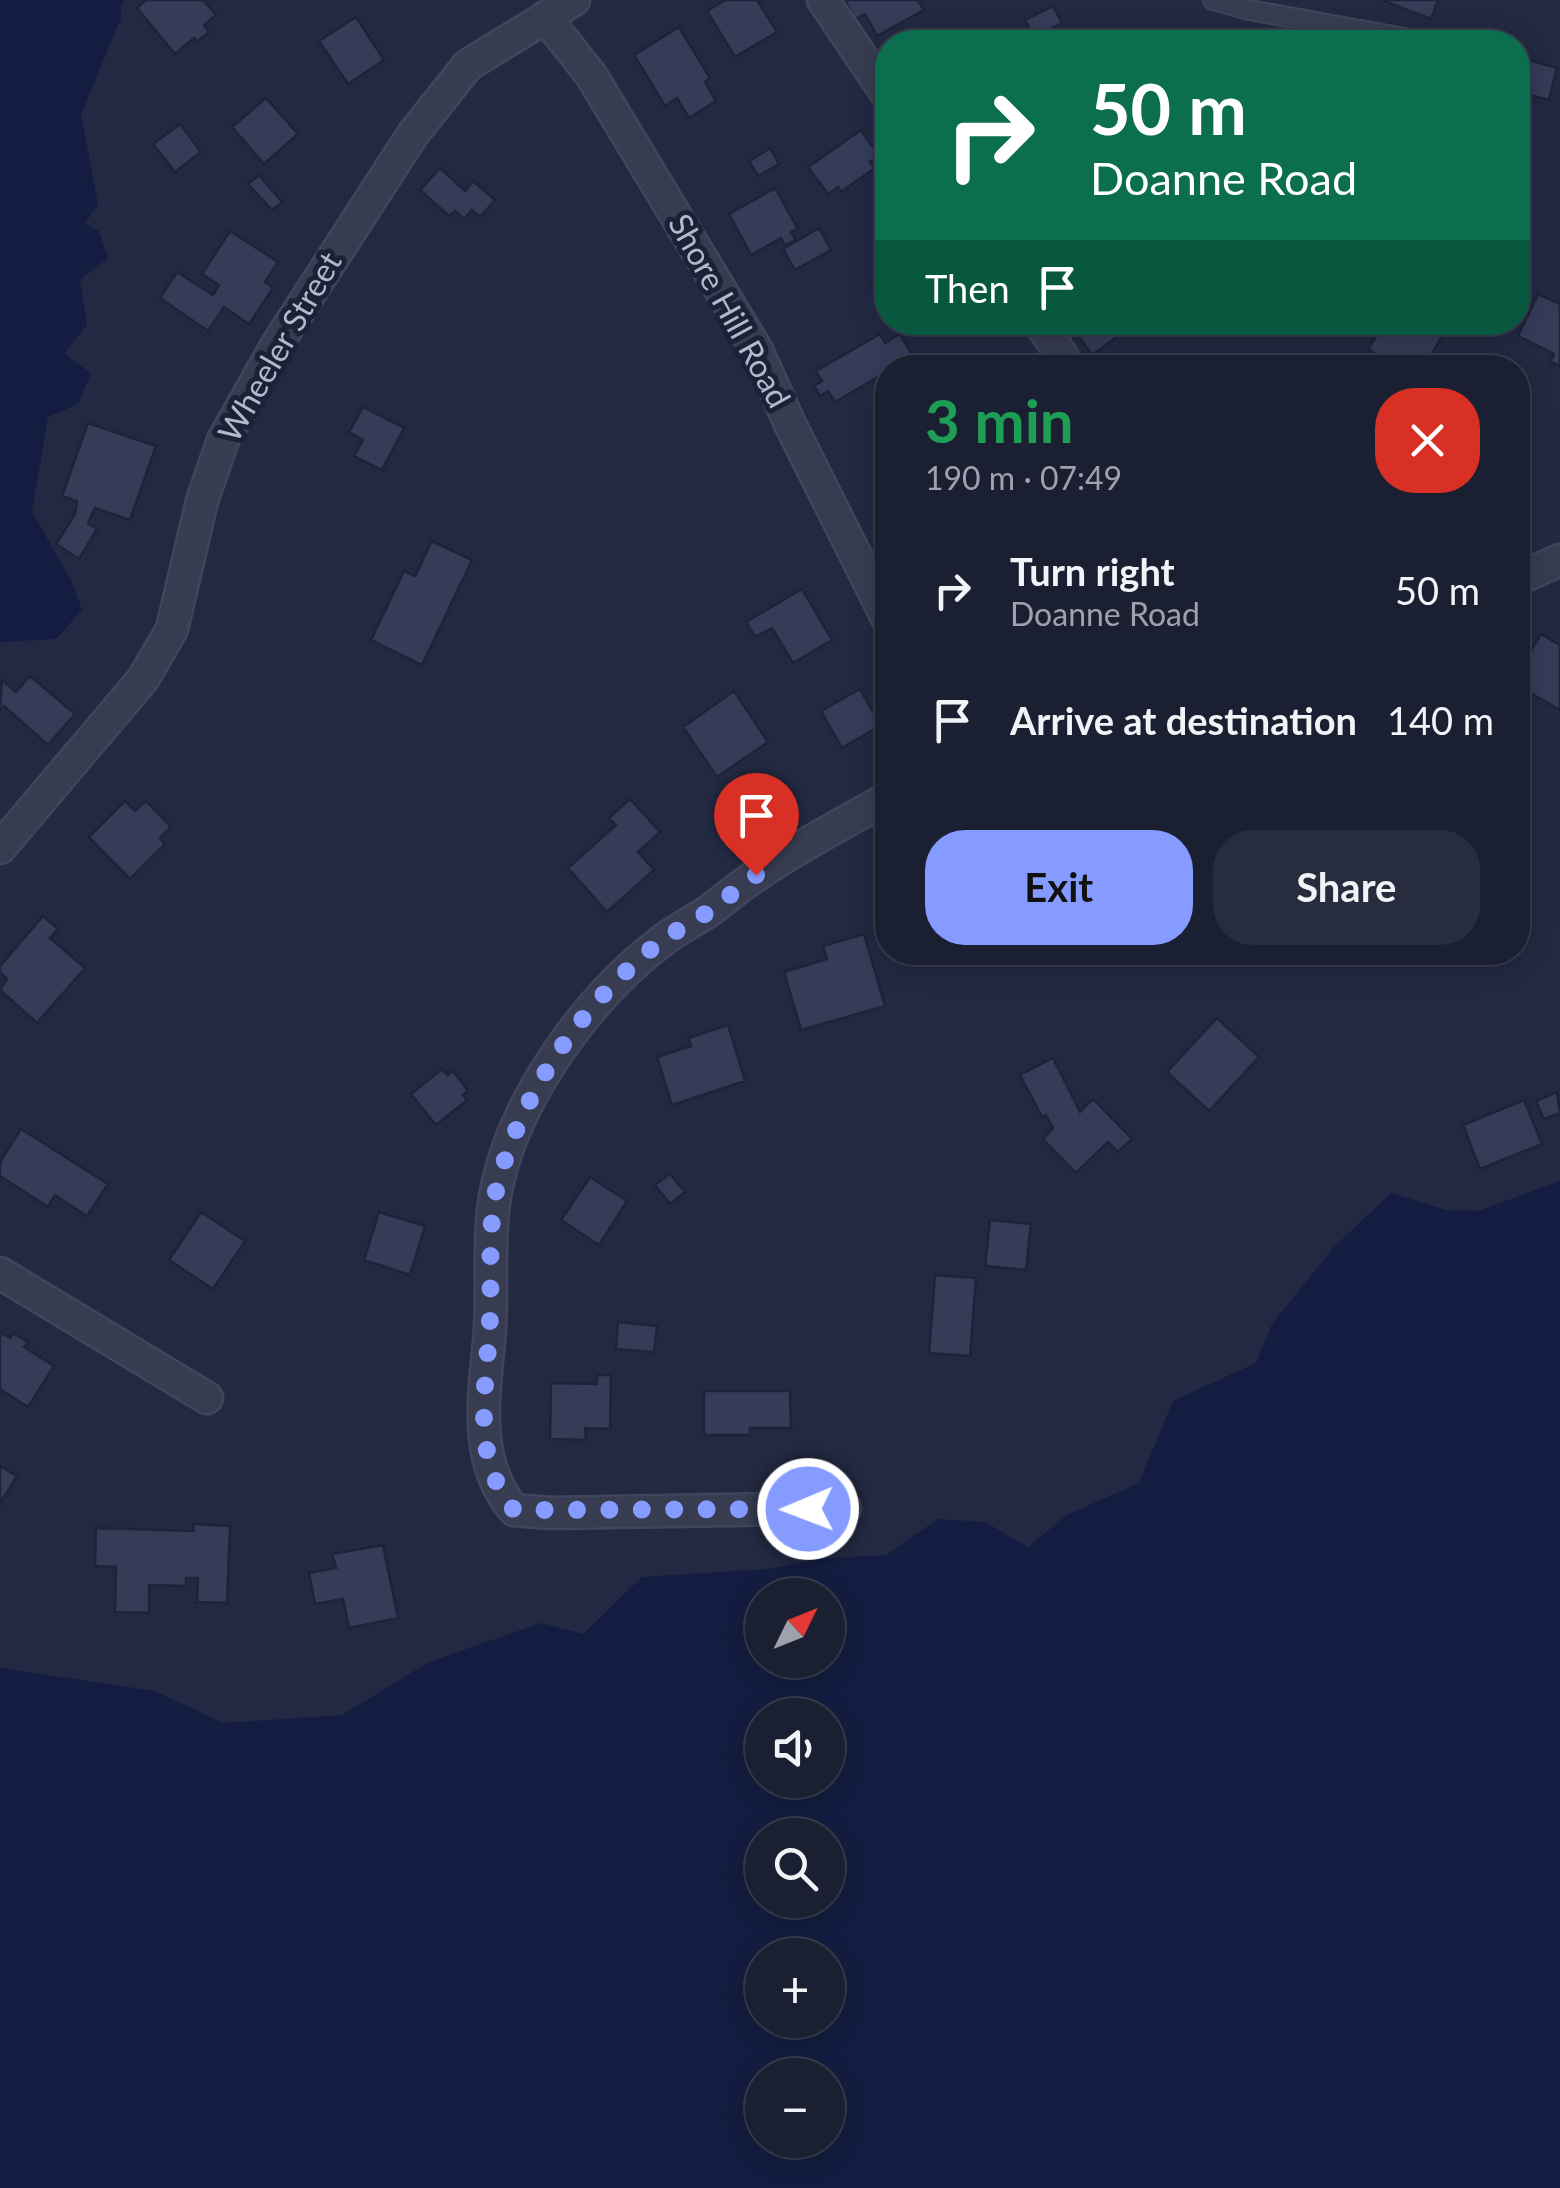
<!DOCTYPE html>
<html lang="en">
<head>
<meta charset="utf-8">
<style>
  body { margin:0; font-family:Lato,sans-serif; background:#272c3e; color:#f1f3f6; height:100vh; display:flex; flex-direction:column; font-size:38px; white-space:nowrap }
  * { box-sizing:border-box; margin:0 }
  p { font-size:32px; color:#9fa2ac }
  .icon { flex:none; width:55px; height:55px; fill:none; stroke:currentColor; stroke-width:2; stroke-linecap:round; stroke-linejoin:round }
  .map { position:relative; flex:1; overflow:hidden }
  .sheet { position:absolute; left:875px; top:355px; width:655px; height:610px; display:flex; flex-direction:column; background:#1a1f32; border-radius:40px; box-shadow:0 5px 25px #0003,0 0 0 2px #383d4d }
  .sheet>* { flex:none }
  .guide { position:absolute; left:875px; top:30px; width:655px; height:305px; border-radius:40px; box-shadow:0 5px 25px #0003,0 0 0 2px #383d4d; background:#0b6e4f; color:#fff; overflow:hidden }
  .needle { width:65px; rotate:47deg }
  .tools { position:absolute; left:745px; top:1578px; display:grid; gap:20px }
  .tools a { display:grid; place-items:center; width:100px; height:100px; border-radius:50%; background:#1a1f32; box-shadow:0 5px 25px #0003,0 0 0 2px #383d4d; font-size:50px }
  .pin { position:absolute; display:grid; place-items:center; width:85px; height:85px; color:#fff; margin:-102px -42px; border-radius:50% 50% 50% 0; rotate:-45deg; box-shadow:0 0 10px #0007 }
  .pin .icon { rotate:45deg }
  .me { position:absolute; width:110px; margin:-55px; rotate:269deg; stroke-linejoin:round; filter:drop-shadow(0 0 8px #0008) }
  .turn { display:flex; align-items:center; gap:35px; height:210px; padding:0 50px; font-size:45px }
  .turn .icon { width:130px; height:130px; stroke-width:2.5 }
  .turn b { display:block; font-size:70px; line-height:85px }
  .then { display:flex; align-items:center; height:95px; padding:0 50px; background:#0003; gap:20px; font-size:38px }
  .round { display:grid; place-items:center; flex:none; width:105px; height:105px; border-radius:40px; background:#272c3e }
  .summary { display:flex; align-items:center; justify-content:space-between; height:170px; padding:0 50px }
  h1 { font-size:60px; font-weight:700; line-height:75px; color:#1e9e55 }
  .cta { display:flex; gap:20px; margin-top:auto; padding:20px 50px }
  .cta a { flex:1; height:115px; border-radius:40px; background:#859bff; color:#111; font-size:40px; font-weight:700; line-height:115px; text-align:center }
  .cta a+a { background:#272c3e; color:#f1f3f6 }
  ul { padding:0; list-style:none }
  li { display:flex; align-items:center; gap:30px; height:130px; padding:0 50px }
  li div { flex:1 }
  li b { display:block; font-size:38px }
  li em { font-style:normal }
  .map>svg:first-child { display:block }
</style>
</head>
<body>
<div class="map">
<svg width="1560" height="2188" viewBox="0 0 1560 2188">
  <rect width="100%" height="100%" fill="#232942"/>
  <path fill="#141d41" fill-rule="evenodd" d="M0,0H125L121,5V18L81,114L98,205L85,223L99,231L108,258L80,280L87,325L64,354L91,373L78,404L48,417L32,512L71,580L82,610L56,639L0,642Z
    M1560,1181V2188H0V1668L155,1691L223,1723L342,1715L429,1662L541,1623L583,1634L642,1577L768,1569L818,1559L886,1555L938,1519L985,1522L1028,1547L1067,1515L1139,1483L1173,1401L1256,1363L1272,1324L1334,1247L1391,1193L1446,1210L1478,1211ZM828,1595V1660H762V1595ZM828,1715V1780H762V1715ZM828,1835V1900H762V1835ZM828,1955V2020H762V1955ZM762,2075H828V2140H762Z"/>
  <path fill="#343c58" stroke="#1e2339" stroke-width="2.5" d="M146,0H203L216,15L204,25L209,32L197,42L194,38L175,54L137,8Z
    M725,0H757L777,32L735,57L707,11Z
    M845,0H918L924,10L877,36L865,14L855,19Z
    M1381,0H1438L1431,19Z
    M1053,6L1062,23L1034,37L1025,20Z
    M356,17L384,60L348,84L319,41Z
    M679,27L710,78L705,82L716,101L689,118L677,98L665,106L634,55Z
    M1518,57L1557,68L1549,100L1518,92Z
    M266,98L298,134L264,164L232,127Z
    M180,124L201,152L175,172L153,144Z
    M861,130L879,156L870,162L875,168L841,192L838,187L828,194L808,167Z
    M770,148L779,164L758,176L749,161Z
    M440,168L465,191L473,181L495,200L480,217L472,210L464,219L455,211L449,216L420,190Z
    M259,175L282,202L272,210L248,184Z
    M775,188L798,229L791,232L796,240L785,245L781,238L751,255L729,214Z
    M819,228L831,250L795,270L783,249Z
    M230,231L278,262L265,282L273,288L249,324L224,307L208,331L160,298L177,272L213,295L219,285L202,274Z
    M888,270V308L870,282Z
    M1538,294L1560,304V366L1551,362L1554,354L1518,336Z
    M1069,322H1136V323L1092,355Z
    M1385,322H1423L1432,328L1436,322L1450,324L1423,368H1398L1368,349Z
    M880,334L885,343L900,334L913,356L904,361L907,368H888V371L835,402L828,391L820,396L814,386L822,381L816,371Z
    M979,353L989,368H959Z
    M1305,355L1329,366L1328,368H1300Z
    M363,407L404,428L382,470L354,456L363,440L349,432Z
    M88,423L156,446L130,520L95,508L88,523L97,529L79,559L56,544L75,514L77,501L62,496Z
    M432,541L472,560L422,665L371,640L404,571L415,576Z
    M802,589L832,640L793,663L772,628L755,637L746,622Z
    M1541,634L1560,645V710L1518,686V651L1527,657Z
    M30,676L75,714L48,745L4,706L0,710L2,680L16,692Z
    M860,689L881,725L842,748L821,711Z
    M734,691L768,742L717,777L683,727Z
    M630,799L660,832L638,852L654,870L607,912L568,868L616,825L609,818Z
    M125,801L135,811L146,801L171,827L160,838L165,844L130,879L89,837Z
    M43,916L58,929L50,938L85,968L37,1023L0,990L7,979L0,972V966Z
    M864,934L885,1006L801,1030L784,972L827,959L823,946Z
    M1072,952H1101L1077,964Z
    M1217,1018L1259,1057L1209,1111L1167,1072Z
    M728,1025L745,1081L672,1105L657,1057L691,1046L688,1038Z
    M1053,1058L1080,1112L1093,1099L1132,1139L1118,1152L1108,1142L1076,1173L1043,1139L1053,1128L1046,1115L1042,1117L1020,1075Z
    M442,1069L448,1075L453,1071L468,1091L463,1095L467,1100L436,1125L411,1094Z
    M1557,1092L1560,1113L1544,1119L1536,1101Z
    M1524,1100L1542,1144L1480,1169L1463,1125Z
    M21,1129L108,1184L87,1216L55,1195L48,1207L0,1176V1162Z
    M670,1174L685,1192L670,1204L655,1185Z
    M590,1177L627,1201L599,1245L561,1220Z
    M201,1212L245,1241L213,1289L169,1260Z
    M379,1212L425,1226L410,1275L364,1260Z
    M990,1220L1031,1224L1026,1270L985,1266Z
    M935,1275L976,1278L970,1356L929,1353Z
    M618,1322L657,1326L654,1352L616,1349Z
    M0,1332L10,1338L13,1333L28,1342L24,1347L54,1366L28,1407L0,1389Z
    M597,1375H611L610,1429L585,1428L586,1440L550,1439L551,1383L597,1384Z
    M704,1391H790L791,1428H750V1435H704Z
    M0,1466L17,1476L0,1504Z
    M193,1524L230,1526L227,1603L197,1602L198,1578H186V1586L149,1585V1613L115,1612L116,1567L95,1566L96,1528L194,1531Z
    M383,1545L398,1618L349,1628L343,1599L315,1604L309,1573L336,1568L332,1554Z"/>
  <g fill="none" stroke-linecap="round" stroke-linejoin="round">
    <g stroke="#41455b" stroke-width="22">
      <path id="service" d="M1213,0L1249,10L1427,42"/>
    </g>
    <g stroke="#41455b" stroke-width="35">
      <path id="minor" d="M823,0L888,96
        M545,17L591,75L758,352L790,424L888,620
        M1039,322L1063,357
        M1518,579L1560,560
        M0,848L143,679L172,629L202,501L223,440L276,346L413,134L468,65L574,0
        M0,1273L207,1398
        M845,1508L550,1513L514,1510C471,1459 485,1392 490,1329C493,1282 487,1232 497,1186C516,1097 587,999 658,944C674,931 692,922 709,911C725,899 740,886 757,875C799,846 844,823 888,798"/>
    </g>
    <use href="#service" stroke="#373c51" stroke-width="18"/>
    <use href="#minor" stroke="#373c51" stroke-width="30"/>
  </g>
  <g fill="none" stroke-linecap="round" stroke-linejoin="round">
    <path stroke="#859bff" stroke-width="18" stroke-dasharray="0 32.4" d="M756,875C740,887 724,900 708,912C691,923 672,932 656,945C582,1005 523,1090 498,1183C486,1227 493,1288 489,1335C485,1396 472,1460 514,1510L808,1509"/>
  </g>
  <g text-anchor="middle" stroke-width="10" stroke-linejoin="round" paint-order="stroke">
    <g font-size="32" fill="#b4b8cc" stroke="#1c2137">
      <text transform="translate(729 311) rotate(61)" y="11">Shore Hill Road</text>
      <text transform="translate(280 347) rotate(-60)" y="11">Wheeler Street</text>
    </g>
  </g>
</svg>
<div class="tools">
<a><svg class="needle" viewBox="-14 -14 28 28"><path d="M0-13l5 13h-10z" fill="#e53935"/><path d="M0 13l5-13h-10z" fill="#9fa2ac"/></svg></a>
<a><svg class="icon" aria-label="sound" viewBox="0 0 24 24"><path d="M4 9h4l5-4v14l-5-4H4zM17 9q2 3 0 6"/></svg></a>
<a><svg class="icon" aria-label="search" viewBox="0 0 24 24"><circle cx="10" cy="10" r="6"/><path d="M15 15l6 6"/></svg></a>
<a>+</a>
<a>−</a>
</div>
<div class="pin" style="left:756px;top:875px;background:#d93025"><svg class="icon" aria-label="arrive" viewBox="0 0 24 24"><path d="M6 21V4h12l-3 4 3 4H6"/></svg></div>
<svg class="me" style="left:808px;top:1509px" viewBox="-20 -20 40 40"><circle r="17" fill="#859bff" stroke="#fff" stroke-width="3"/><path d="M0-11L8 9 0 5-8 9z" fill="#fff"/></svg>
<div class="guide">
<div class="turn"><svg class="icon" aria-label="right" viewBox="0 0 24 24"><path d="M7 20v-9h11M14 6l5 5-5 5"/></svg><div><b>50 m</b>Doanne Road</div></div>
<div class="then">Then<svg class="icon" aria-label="arrive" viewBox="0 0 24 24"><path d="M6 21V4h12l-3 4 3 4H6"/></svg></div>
</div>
<section class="sheet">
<div class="summary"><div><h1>3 min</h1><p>190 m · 07:49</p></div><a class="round" style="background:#d93025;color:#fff"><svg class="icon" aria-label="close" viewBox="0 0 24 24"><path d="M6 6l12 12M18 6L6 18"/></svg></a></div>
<ul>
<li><svg class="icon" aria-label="right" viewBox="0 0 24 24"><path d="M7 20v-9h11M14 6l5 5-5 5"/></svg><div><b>Turn right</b><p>Doanne Road</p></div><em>50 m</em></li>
<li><svg class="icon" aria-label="arrive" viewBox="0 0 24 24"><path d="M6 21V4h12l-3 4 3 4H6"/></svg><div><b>Arrive at destination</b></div><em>140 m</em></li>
</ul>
<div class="cta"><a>Exit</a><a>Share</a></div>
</section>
</div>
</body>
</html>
